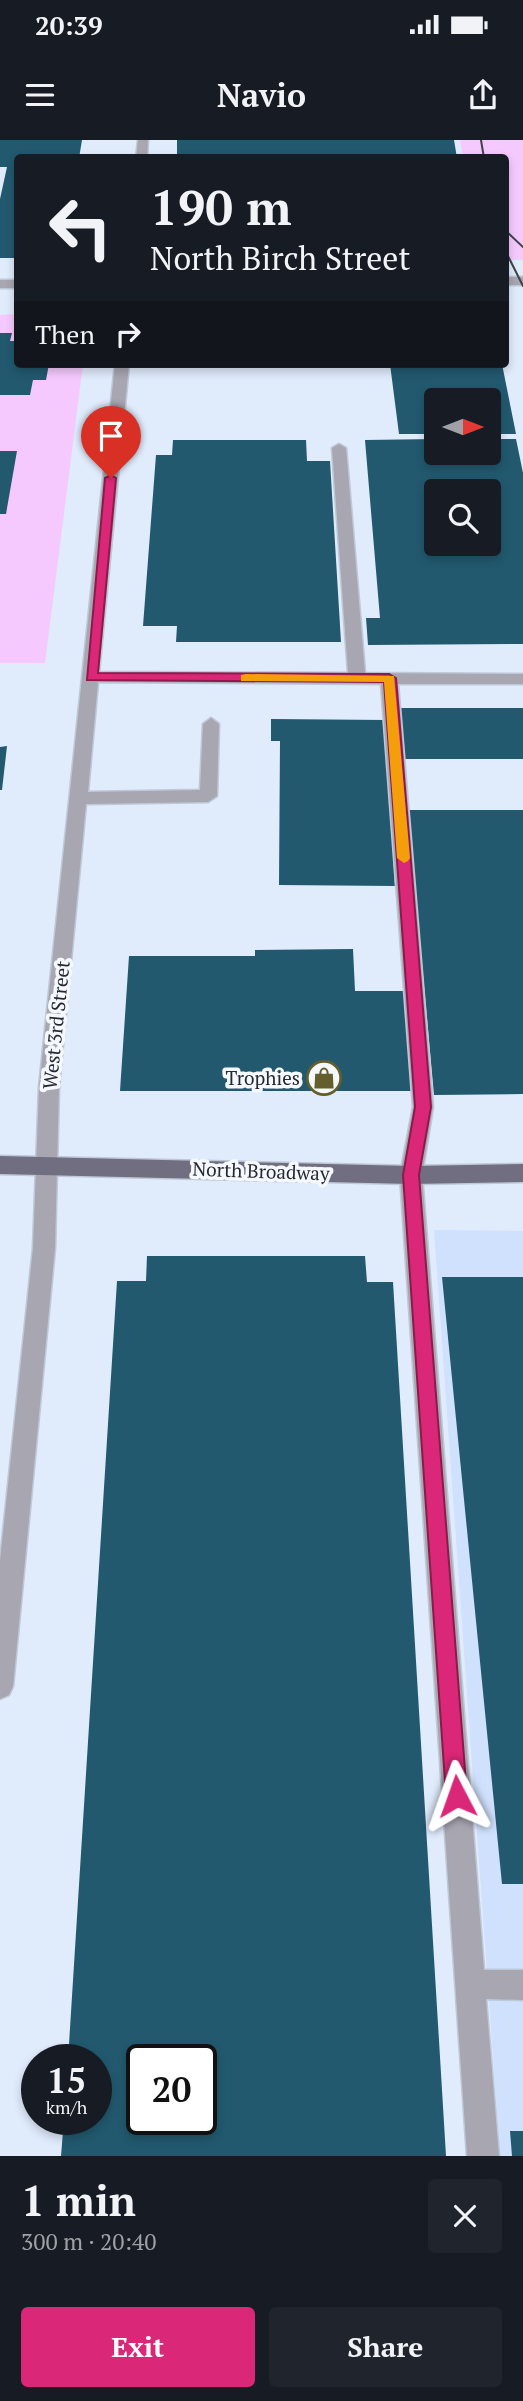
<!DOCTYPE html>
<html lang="en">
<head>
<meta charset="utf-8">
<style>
  body { margin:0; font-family:"PT Serif",serif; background:#20242c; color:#f1f3f6; height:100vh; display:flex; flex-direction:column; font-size:26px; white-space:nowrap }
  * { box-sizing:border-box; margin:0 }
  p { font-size:23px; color:#9ea1a6 }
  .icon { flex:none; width:38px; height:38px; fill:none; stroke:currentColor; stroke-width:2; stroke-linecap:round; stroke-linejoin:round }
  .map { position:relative; height:2016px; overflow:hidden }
  .drawer { display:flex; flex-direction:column; background:#171b24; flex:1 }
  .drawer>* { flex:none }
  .hud { position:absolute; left:14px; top:14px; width:495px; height:214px; border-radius:7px; box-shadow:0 4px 10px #0003; background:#171b24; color:#f1f3f6; overflow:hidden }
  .needle { width:46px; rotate:90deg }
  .fabs { position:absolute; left:424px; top:248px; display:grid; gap:14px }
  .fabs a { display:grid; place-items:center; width:77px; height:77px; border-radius:7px; background:#171b24; box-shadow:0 4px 10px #0003; font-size:35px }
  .speed { position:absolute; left:21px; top:1904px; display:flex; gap:14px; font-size:35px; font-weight:700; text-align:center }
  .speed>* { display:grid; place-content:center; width:91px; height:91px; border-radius:50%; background:#171b24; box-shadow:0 4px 10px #0003; line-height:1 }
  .speed small { font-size:18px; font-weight:400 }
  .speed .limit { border:4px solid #111; border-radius:10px; background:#fff; color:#111 }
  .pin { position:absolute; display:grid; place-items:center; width:60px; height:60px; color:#fff; margin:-72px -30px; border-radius:50% 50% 50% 0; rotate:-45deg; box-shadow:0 0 7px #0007 }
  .pin .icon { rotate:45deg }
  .me { position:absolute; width:77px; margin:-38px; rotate:356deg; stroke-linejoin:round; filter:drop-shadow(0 0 5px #0008) }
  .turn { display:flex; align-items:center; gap:24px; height:147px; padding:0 21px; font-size:32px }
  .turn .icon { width:91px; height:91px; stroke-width:2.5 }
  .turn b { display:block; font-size:49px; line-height:60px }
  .then { display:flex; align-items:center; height:66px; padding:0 21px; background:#0003; gap:14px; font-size:26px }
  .round { display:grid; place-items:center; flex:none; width:74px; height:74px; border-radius:7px; background:#20242c }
  .summary { display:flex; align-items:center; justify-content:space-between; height:119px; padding:0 21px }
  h1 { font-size:42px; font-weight:700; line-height:52px }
  .button { display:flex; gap:14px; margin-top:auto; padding:14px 21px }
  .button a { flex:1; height:80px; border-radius:7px; background:#db2777; color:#fff; font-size:28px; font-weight:700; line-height:80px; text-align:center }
  .button a+a { background:#20242c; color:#f1f3f6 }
  .status { display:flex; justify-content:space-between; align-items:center; height:49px; padding:0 35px; background:#171b24; direction:ltr }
  .status svg { height:19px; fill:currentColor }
  header { display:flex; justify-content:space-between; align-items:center; height:91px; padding:0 21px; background:#171b24; font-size:32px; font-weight:700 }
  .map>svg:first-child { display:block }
</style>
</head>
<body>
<div class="status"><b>20:39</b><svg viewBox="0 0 49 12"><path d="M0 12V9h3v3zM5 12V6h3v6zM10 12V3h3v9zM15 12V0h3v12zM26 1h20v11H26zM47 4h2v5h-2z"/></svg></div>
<header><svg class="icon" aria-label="menu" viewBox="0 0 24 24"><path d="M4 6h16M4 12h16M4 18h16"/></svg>Navio<svg class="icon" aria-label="share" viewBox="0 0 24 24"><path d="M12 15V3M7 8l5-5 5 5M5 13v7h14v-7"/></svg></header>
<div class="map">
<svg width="523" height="2016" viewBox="0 0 523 2016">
  <rect width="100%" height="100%" fill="#e0ebfc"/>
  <path fill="#cfe1fd" d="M434,1090L523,1091V2016H500Z"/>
  <path fill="#f6c9fe" d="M460,0H523V120H506V18L463,17Z
    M17,174L18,224H83L45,523H0V175Z"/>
  <path fill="#22596f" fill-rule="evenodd" d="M0,0H82L79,18H18V118H0V59L7,27H0Z
    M177,0H454L457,18H177Z
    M0,193H12L10,201H18V224H49L46,240H33L30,255H0Z
    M390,224H502L516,294H488V261H436V294H399Z
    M436,299V313H488V299H516L523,333V504L368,505L366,478H380L365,300ZM436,352H488V404H436Z
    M173,300H306L307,321H330L341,502H176L177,486H143L156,315H172Z
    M0,311H17L6,374H0Z
    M399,568H523V619H403Z
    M271,579L385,580L395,746L279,745L280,601H271Z
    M7,606L2,650H0V607Z
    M408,670H523V954L434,955Z
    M353,809L355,851H404L411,951H120L129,816H255V810Z
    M147,1116H365L367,1142H393L446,2016H61L64,1979H96V1920H68L117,1141H146ZM142,1920H201V1979H142Z
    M442,1137H523V1744H502Z
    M510,1991H523V2016H512Z"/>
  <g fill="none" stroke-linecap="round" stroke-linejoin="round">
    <g stroke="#bec8d7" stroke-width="3">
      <path id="minor" d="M138,0H148L147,18H136Z
        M506,137H523V145H506Z
        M0,140H18V148H0Z
        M115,224H129L99,532L348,533L332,308L339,304L346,308L365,533L523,534V544H398L433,967L422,1035L484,1830H523V1860L486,1859L499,2016H467L400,1035L413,967L381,544L98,542L88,652L200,650L203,584L211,578L219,584L217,656L208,662L86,664L59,947L55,1108L13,1546L9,1555L0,1559V1421L33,1108L39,947Z"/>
    </g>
    <g stroke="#bec8d7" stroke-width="3">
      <path id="major" d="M0,1016L411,1026L523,1024V1042L411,1044L0,1034Z"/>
    </g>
    <use href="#minor" fill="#a7a6b1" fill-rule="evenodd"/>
    <use href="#major" fill="#706e80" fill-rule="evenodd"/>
    <path stroke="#3d434d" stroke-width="2" d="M481,0L484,18
      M506,91L523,107
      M506,112L523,146"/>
  </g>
  <path fill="#db2777" stroke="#8e194d" stroke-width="2" d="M111,335L116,338L98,533L389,534L396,538L431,967L419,1035L467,1656L464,1663L457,1666L449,1663L446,1656L403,1035L415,967L384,542L87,540L105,338Z"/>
  <path fill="#f59e0b" d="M246,534L394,536L410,718L408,721L404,723L397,718L384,542L241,541V535Z"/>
  <defs>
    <g id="shop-ring" transform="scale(1.75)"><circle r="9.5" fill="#f5f8fc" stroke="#635e2b" stroke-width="1.5"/><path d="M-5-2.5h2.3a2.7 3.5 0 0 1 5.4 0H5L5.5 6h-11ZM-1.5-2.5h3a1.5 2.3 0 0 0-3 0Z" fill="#635e2b"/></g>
  </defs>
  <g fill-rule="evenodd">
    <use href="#shop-ring" x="324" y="938"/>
  </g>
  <g text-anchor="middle" stroke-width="7" stroke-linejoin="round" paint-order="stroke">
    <g font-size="19" fill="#242931" stroke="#f5f8fc">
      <text transform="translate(56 885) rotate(-84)" y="7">West 3rd Street</text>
      <text transform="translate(261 1031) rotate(2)" y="7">North Broadway</text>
    </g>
    <g font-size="19" fill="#242931" stroke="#f5f8fc" text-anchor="end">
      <text x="300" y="945">Trophies</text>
    </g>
  </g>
</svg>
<div class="fabs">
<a><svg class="needle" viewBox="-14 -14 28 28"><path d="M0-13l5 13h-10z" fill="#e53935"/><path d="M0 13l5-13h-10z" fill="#9ea1a6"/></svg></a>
<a><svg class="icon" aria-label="search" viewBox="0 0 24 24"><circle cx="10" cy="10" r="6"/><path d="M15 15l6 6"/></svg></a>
</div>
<div class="speed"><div>15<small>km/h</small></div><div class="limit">20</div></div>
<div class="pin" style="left:111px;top:338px;background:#d93025"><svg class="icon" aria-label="arrive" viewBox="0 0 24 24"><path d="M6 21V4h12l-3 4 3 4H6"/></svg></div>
<svg class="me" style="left:457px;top:1656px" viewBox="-20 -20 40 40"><path d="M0-17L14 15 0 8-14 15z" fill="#db2777" stroke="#fff" stroke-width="4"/></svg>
<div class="hud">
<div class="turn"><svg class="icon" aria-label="left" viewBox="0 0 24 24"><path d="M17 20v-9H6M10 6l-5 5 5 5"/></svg><div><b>190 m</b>North Birch Street</div></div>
<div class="then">Then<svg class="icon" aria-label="right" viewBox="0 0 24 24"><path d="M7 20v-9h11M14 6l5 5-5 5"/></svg></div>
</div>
</div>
<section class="drawer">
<div class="summary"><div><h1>1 min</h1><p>300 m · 20:40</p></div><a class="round"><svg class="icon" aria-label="close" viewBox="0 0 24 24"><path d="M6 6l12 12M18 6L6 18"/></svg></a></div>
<div class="button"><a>Exit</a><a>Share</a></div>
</section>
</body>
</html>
